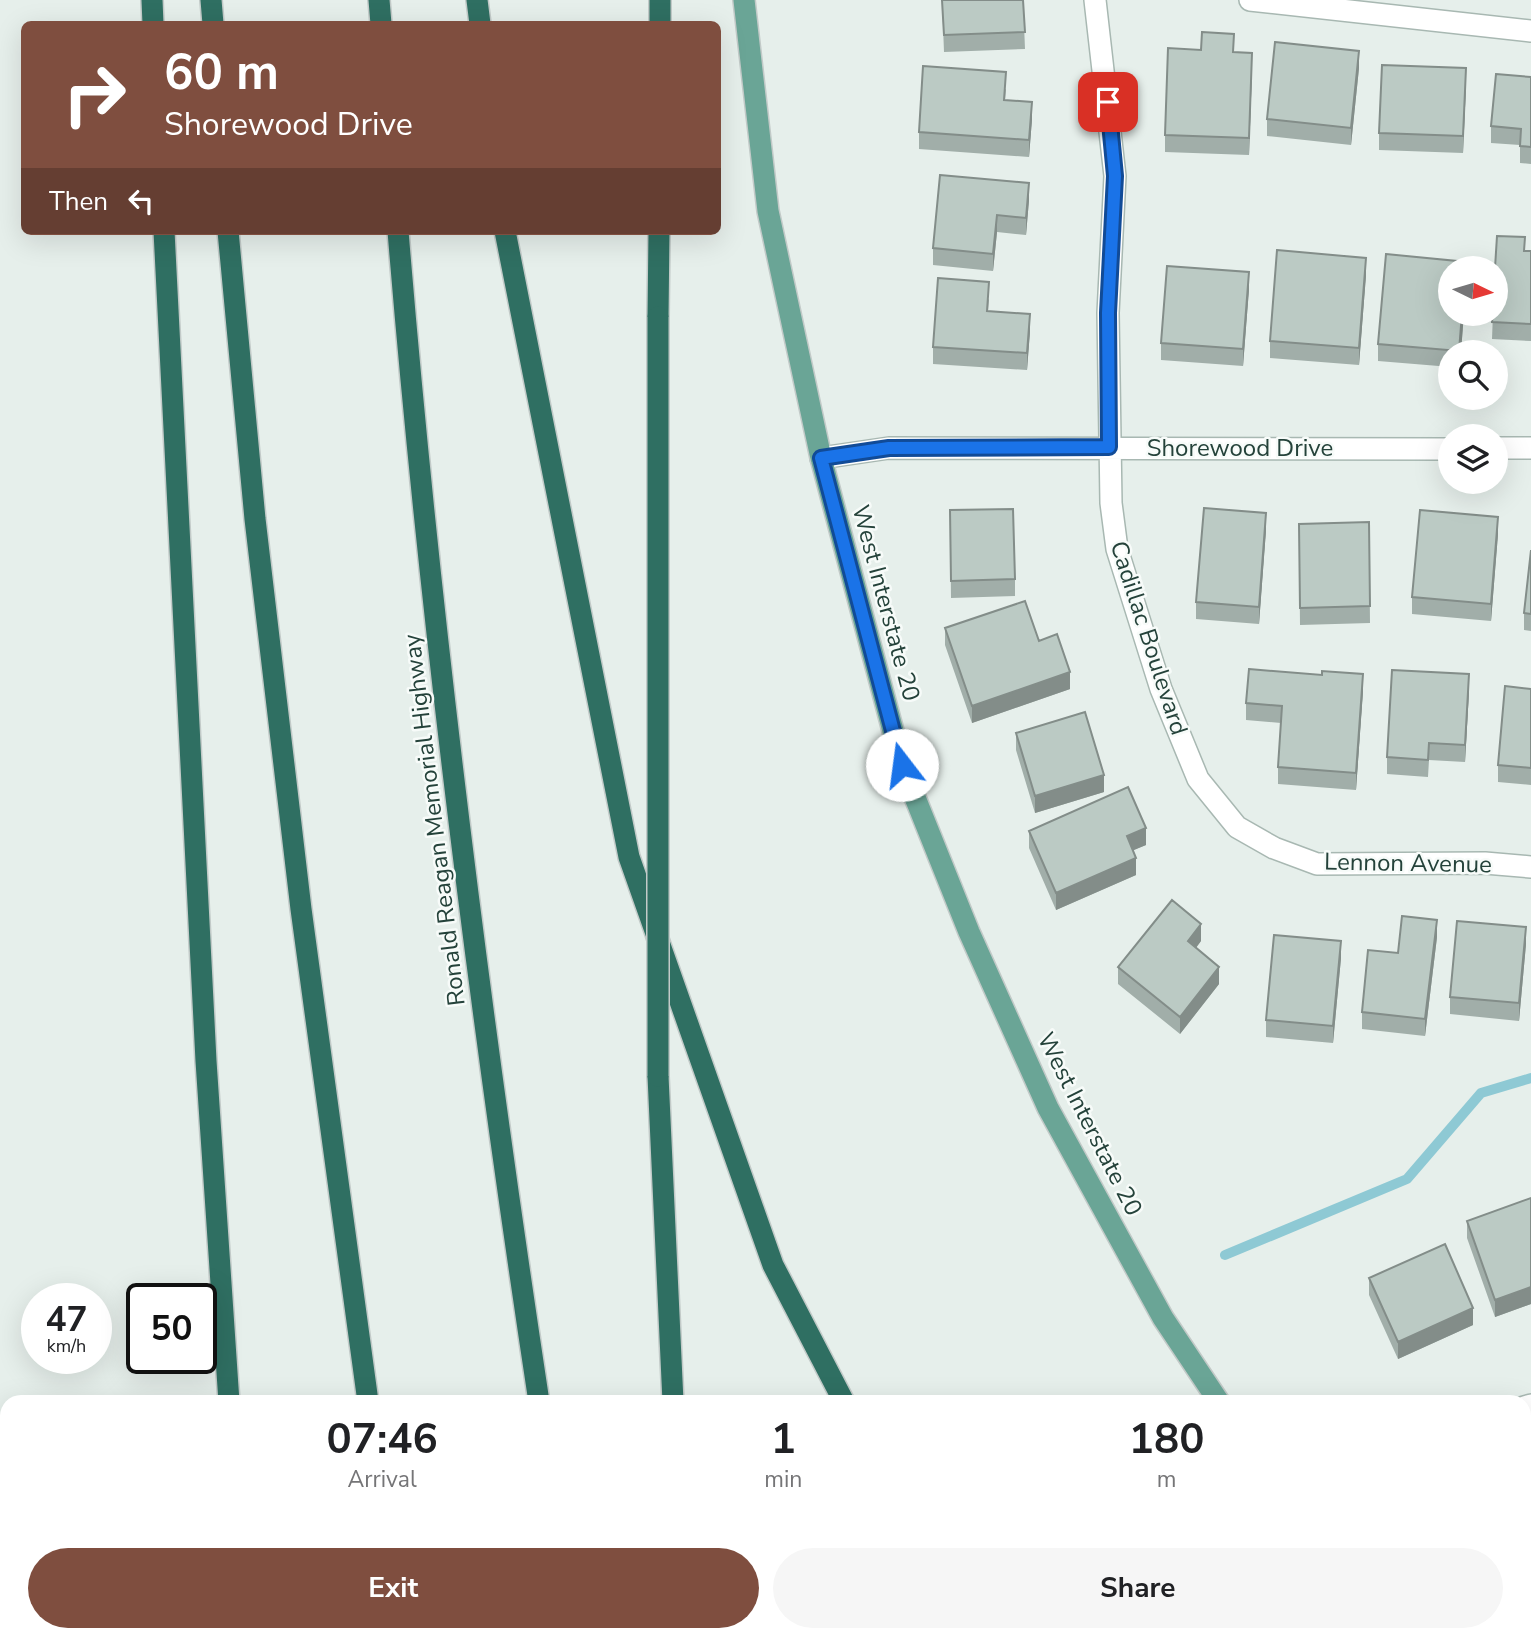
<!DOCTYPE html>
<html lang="en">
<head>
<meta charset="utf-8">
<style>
  body { margin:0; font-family:"Nunito Sans",sans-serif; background:#f6f6f6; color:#202124; height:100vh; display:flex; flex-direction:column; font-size:26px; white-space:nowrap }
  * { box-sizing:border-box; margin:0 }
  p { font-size:23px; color:#757577 }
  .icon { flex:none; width:38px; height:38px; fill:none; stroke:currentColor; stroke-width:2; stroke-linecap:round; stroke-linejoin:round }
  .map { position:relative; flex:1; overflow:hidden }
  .sheet { position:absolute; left:0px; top:1395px; width:1531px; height:247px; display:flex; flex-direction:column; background:#fff; border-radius:21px 21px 0 0; box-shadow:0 7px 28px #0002 }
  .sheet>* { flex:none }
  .banner { position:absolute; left:21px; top:21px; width:700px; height:214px; border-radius:10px; box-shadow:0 7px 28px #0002; background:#7f4e3f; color:#fff; overflow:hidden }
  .needle { width:46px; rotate:95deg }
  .controls { position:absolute; left:1438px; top:256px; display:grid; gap:14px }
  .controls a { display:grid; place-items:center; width:70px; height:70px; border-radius:50%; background:#fff; box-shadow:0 7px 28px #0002; font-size:35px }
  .speed { position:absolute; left:21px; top:1283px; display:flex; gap:14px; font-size:35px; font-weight:700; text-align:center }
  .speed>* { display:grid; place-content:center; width:91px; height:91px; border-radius:50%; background:#fff; box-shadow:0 7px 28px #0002; line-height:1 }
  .speed small { font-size:18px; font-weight:400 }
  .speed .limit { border:4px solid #111; border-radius:10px; background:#fff; color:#111 }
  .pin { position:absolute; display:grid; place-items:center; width:60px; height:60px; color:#fff; margin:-30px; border-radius:14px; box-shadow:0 4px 10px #0006 }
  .me { position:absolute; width:77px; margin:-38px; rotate:345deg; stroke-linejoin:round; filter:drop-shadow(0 0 5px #0008) }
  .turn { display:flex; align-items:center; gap:24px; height:147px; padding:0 28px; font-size:32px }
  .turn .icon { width:91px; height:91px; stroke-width:2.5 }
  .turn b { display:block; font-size:49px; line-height:60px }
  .then { display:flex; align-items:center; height:66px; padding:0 28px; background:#0003; gap:14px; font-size:26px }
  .eta { display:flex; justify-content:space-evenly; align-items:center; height:119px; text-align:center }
  .eta b { font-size:42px; font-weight:700; line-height:49px }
  .button { display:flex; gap:14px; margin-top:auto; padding:14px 28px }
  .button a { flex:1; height:80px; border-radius:42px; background:#7f4e3f; color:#fff; font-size:28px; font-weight:700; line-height:80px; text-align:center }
  .button a+a { background:#f6f6f6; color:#202124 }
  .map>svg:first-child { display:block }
</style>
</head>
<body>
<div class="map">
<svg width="1531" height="1641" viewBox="0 0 1531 1641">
  <rect width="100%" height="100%" fill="#e6efeb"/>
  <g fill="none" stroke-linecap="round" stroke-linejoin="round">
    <path stroke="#8ec9d4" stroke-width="10" d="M1225,1255L1407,1179L1481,1093L1531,1078"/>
    <g stroke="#a8b8b2" stroke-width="24">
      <path id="minor" d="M1095,0L1115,176L1108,313L1111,503L1117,549L1161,689L1198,779L1237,827L1274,848L1317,864L1485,863L1531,867
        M1250,0L1531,31
        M1496,448H1531
        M821,458L889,448L1451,449
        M1524,1407L1531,1405"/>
    </g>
    <g stroke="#c2cac8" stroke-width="24">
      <path id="major" d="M744,0L768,211L821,458L902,765L969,932L1048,1108L1163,1318L1219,1402
        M0,1551L7,1641
        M1373,1634L1378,1641"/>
    </g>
    <g stroke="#c2cac8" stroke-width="24">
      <path id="highway" d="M152,0L153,24
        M211,0L213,24
        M379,0L381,24
        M477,0L480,24
        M660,24V0
        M164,231L206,1061L229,1402
        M228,231L255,519L301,909L368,1402
        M398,231C430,623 480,1013 539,1402
        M505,231L629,857L773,1265L844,1402
        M658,317L659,231
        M658,1076L673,1402
        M258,1634L259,1641
        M405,1634L406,1641
        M576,1634L577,1641
        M686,1634L687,1641
        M970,1634L974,1641"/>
    </g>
    <use href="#minor" stroke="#fff" stroke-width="21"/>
    <use href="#major" stroke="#6aa596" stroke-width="21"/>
    <use href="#highway" stroke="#2f6f62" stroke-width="21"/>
    <g stroke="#c2cac8" stroke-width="24" stroke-linecap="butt">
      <path id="highway-bridge" d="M658,1076V317"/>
    </g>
    <use href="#highway-bridge" stroke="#2f6f62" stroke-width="21"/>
  </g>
  <path fill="#a1aea9" d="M942,0H1023L1025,49L944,52Z
    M1234,52L1252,70L1249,155L1165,152V135Z
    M1359,68L1351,145L1267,136V119Z
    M1531,77V164L1520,163V145L1491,143V126Z
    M1466,85L1463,153L1379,150V133Z
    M1006,89L1005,100L1032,119L1029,157L919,149V132Z
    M940,175L1029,200L1026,235L997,232L993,271L933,265V248Z
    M1525,251H1531V341L1492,339L1493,313Z
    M1467,268L1461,352H1451V367L1378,361V344Z
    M1366,275L1359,365L1270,358V341Z
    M1249,289L1243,366L1161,360V343Z
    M989,299L988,311L1030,331L1027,370L933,364V347Z
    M950,510L1015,579V596L951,598Z
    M1369,522L1370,623L1300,625L1299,524Z
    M1266,530L1259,624L1196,619V602Z
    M1498,534L1491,621L1412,614V597Z
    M1531,550V631L1524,630V613Z
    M945,628L1039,641L1070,689L972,723L945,645Z
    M1322,675L1363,691L1356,790L1278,784V767L1281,723L1246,720V703Z
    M1531,689V785L1498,782V765Z
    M1469,691L1465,762L1429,760L1428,777L1387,774V757Z
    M1016,733L1104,792L1035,813L1016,750Z
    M1029,831L1146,845L1133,850L1136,875L1056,910L1029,848Z
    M1437,937L1425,1036L1362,1029V1012L1398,953Z
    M1201,941L1196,948L1219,984L1180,1034L1118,984V967Z
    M1526,944L1519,1021L1450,1014V997Z
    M1341,958L1333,1043L1266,1037V1020Z
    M1531,1198V1304L1495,1317L1467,1238V1221Z
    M1369,1278L1473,1325L1398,1359L1369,1295Z"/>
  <path fill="#838d89" d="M1359,51V68L1351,145V128Z
    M1252,53V70L1249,155V138Z
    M1466,68V85L1463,153V136Z
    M1032,102V119L1029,157V140Z
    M1029,183V200L1026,235V218Z
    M997,215V232L993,271V254Z
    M1366,258V275L1359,365V348Z
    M1249,272V289L1243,366V349Z
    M1462,313H1464L1461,352H1459Z
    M1030,314V331L1027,370V353Z
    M1266,513V530L1259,624V607Z
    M1498,517V534L1491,621V604Z
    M1070,672V689L972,723V706Z
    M1363,674V691L1356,790V773Z
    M1469,674V691L1465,762V745Z
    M1104,775V792L1035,813V796Z
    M1146,828V845L1127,853V836Z
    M1136,858V875L1056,910V893Z
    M1437,920V937L1425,1036V1019Z
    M1201,924V941L1188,958V941Z
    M1526,927V944L1519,1021V1003Z
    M1341,941V958L1333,1043V1026Z
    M1219,967V984L1180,1034V1017Z
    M1531,1287V1304L1495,1317V1300Z
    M1473,1308V1325L1398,1359V1342Z
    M1531,1556V1573L1524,1575V1558Z"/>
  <path fill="#bbcac4" stroke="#838d89" stroke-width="2" d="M942,0H1023L1025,32L944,35Z
    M1202,32L1234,34L1233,52L1252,53L1249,138L1165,135L1168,48L1201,50Z
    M1275,42L1359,51L1351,128L1267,119Z
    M1382,65L1466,68L1463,136L1379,133Z
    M923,66L1006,72L1004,100L1032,102L1029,140L919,132Z
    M1496,74L1531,77V147L1520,146L1521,129L1491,126Z
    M940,175L1029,183L1026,218L997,215L993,254L933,248Z
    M1497,236L1525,237L1524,251H1531V324L1492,322L1493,313H1496V268H1495Z
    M1277,250L1366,258L1359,348L1270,341Z
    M1386,254L1467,262L1466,268H1451V313H1462L1459,351L1378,344Z
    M1167,266L1249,272L1243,349L1161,343Z
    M938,278L989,282L987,311L1030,314L1027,353L933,347Z
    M1204,508L1266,513L1259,607L1196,602Z
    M1013,509L1015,579L951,581L950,510Z
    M1420,510L1498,517L1491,604L1412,597Z
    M1369,522L1370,606L1300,608L1299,524Z
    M1531,550V614L1524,613Z
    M1025,601L1039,641L1057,634L1070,672L972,706L945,628Z
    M1249,669L1322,675V671L1363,674L1356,773L1278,767L1282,706L1246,703Z
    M1392,670L1469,674L1465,745L1429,743L1428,760L1387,757Z
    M1505,686L1531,689V768L1498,765Z
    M1085,712L1104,775L1035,796L1016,733Z
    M1128,787L1146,828L1127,836L1136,858L1056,893L1029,831Z
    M1172,900L1201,924L1188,941L1219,967L1180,1017L1118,967Z
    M1402,916L1437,920L1425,1019L1362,1012L1368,950L1398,953Z
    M1457,921L1526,927L1519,1003L1450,997Z
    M1274,935L1341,941L1333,1026L1266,1020Z
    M1531,1198V1287L1495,1300L1467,1221Z
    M1445,1244L1473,1308L1398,1342L1369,1278Z
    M1524,1484L1531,1504V1556L1524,1558Z"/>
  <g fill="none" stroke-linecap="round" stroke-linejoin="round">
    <g stroke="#114b97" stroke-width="18">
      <path id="route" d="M902,765L821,458L889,448L1109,447L1108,313L1115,176L1108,102"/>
    </g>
    <use href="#route" stroke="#1a73e8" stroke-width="12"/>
  </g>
  <g text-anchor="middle" stroke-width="5" stroke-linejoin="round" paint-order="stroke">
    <g font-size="24" fill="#24423a" stroke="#f7fbf9">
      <text x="1240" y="456">Shorewood Drive</text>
      <text transform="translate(886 603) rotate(75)" y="8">West Interstate 20</text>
      <text transform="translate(1149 638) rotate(72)" y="8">Cadillac Boulevard</text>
      <text transform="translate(434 820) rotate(-97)" y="8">Ronald Reagan Memorial Highway</text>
      <text transform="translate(1408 863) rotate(1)" y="8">Lennon Avenue</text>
      <text transform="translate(1090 1124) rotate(63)" y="8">West Interstate 20</text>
    </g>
  </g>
</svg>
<div class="controls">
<a><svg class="needle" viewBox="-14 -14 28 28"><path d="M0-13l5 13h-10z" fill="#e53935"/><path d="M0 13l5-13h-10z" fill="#757577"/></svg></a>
<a><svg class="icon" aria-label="search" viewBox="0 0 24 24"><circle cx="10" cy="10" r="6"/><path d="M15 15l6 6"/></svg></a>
<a><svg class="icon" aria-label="layers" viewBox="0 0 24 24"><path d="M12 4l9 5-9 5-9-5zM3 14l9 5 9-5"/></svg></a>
</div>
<div class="speed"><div>47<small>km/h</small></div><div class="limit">50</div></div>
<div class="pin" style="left:1108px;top:102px;background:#d93025"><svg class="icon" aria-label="arrive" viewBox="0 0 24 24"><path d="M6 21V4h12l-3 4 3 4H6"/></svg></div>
<svg class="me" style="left:902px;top:765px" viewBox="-20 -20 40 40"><circle r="19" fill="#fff"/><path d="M0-13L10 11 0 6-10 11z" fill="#1a73e8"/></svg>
<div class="banner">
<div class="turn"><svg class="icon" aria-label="right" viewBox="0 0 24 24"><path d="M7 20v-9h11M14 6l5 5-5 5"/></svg><div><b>60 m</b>Shorewood Drive</div></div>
<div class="then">Then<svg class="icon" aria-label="left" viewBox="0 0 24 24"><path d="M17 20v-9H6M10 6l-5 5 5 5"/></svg></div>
</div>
<section class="sheet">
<div class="eta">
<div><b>07:46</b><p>Arrival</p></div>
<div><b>1</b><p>min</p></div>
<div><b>180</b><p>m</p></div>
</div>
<div class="button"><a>Exit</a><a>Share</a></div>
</section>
</div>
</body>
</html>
